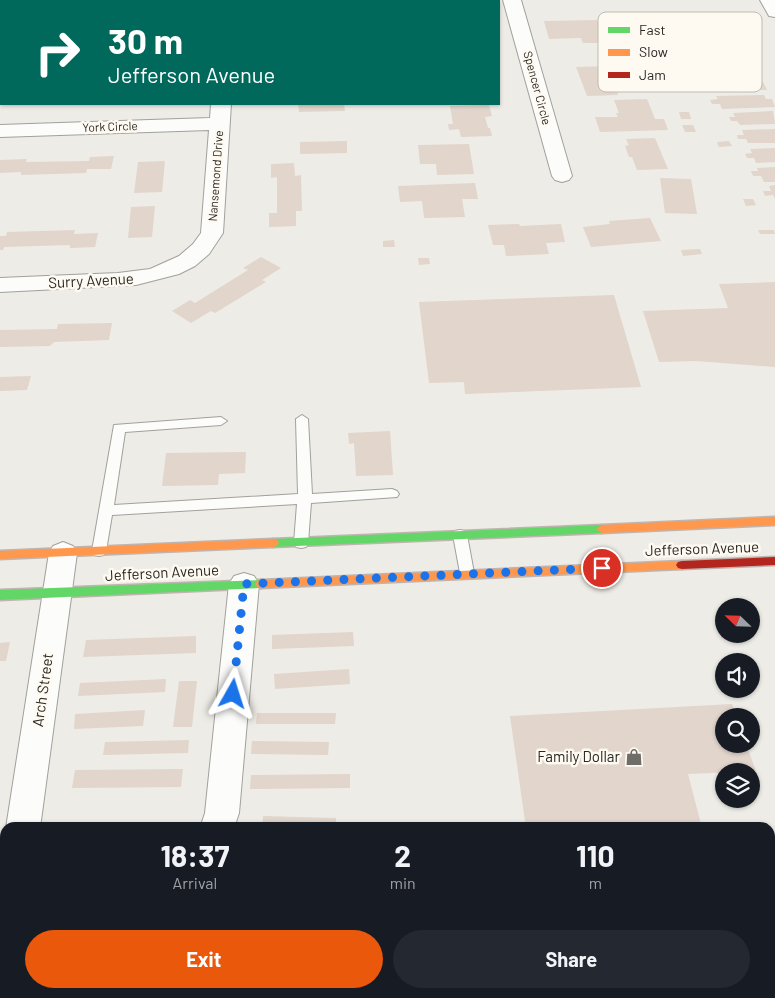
<!DOCTYPE html>
<html lang="en">
<head>
<meta charset="utf-8">
<style>
  body { margin:0; font-family:Barlow,sans-serif; background:#242831; color:#f1f3f6; height:100vh; display:flex; flex-direction:column; font-size:19px; white-space:nowrap }
  * { box-sizing:border-box; margin:0 }
  p { font-size:16px; color:#9ea1a6 }
  .icon { flex:none; width:28px; height:28px; fill:none; stroke:currentColor; stroke-width:2; stroke-linecap:round; stroke-linejoin:round }
  .map { position:relative; flex:1; overflow:hidden }
  .side { position:absolute; left:0px; top:822px; width:775px; height:176px; display:flex; flex-direction:column; background:#171b24; border-radius:15px 15px 0 0; box-shadow:0 1px 4px #0004 }
  .side>* { flex:none }
  .guide { position:absolute; left:0px; top:0px; width:500px; height:105px; box-shadow:0 1px 4px #0004; background:#00695c; color:#fff; overflow:hidden }
  .needle { width:32px; rotate:293deg }
  .buttons { position:absolute; left:715px; top:598px; display:grid; gap:10px }
  .buttons a { display:grid; place-items:center; width:45px; height:45px; border-radius:50%; background:#171b24; box-shadow:0 1px 4px #0004; font-size:25px }
  .pin { position:absolute; display:grid; place-items:center; width:42px; height:42px; color:#fff; margin:-21px; border:2px solid #fff; border-radius:50%; box-shadow:0 1px 5px #0007 }
  .me { position:absolute; width:55px; margin:-28px; rotate:6deg; stroke-linejoin:round; filter:drop-shadow(0 0 4px #0008) }
  .turn { display:flex; align-items:center; gap:18px; height:105px; padding:0 25px; font-size:22px }
  .turn .icon { width:65px; height:65px; stroke-width:2.5 }
  .turn b { display:block; font-size:35px; line-height:42px }
  .eta { display:flex; justify-content:space-evenly; align-items:center; height:85px; text-align:center }
  .eta b { font-size:30px; font-weight:700; line-height:35px }
  .primary-button { display:flex; gap:10px; margin-top:auto; padding:10px 25px }
  .primary-button a { flex:1; height:58px; border-radius:30px; background:#ea580c; color:#fff; font-size:20px; font-weight:700; line-height:58px; text-align:center }
  .primary-button a+a { background:#242831; color:#f1f3f6 }
  .map>svg:first-child { display:block }
</style>
</head>
<body>
<div class="map">
<svg width="775" height="998" viewBox="0 0 775 998">
  <rect width="100%" height="100%" fill="#eeece6"/>
  <path fill="#d3ebce" d="M770,897H775V998H260L262,994H770Z"/>
  <path fill="#e1d5cc" d="M599,20L606,43H583L581,38L549,39L544,21Z
    M609,66L613,77H626L629,86H616L618,95L587,96L576,67Z
    M756,78L758,82H763L767,90L723,91L721,87H713L711,83H719L717,79Z
    M764,95L766,99H772L775,107L722,109L720,104H712L710,100L718,99L716,96Z
    M647,99L655,119H664L668,130L600,132L595,117H618L616,113H619L614,100Z
    M298,104H344L345,111L299,112Z
    M489,105L492,116L485,117L488,128H490L492,136L461,137L459,129L449,130L448,124H453L450,106Z
    M773,111L775,124L740,125L737,121H731L729,117H735L733,113Z
    M679,112H689L691,119H681Z
    M682,125H693L696,132H685Z
    M775,129V143H748L746,139H738L737,135H744L742,130Z
    M655,138L668,169L637,170L632,157H629L625,146L629,145L626,139Z
    M347,141V153L300,154V142Z
    M729,141L732,146L719,147L717,142Z
    M469,144L474,174L437,175L436,164H420L418,145Z
    M775,148V162L756,163L754,158H747L745,154L752,153L750,149Z
    M114,156L111,169H87L86,173L21,175V172L0,173V160L27,159L26,162L89,161L90,157Z
    M165,161L162,192L134,193L138,162Z
    M294,163L295,176L301,175L302,211H296V226L269,227V213H277V177L271,178V164Z
    M775,167V182H764L761,176H753L751,171H758L757,168Z
    M660,178L691,179L697,214L665,213Z
    M475,183L478,199H462L465,217L424,218L422,201L400,202L398,186Z
    M775,185V199L773,195L765,196L763,191H771L769,186Z
    M743,199H753L756,205L746,206Z
    M155,206L152,237L128,238L131,207Z
    M650,218L661,241L591,247L583,227L610,224L609,221Z
    M519,224L520,226L561,224L565,242L546,243L549,254L506,256L504,245H493L488,225Z
    M75,230L74,234L98,233L95,247L70,248V245L4,247L3,250H0V236H6L7,232Z
    M758,230H774L775,234H760Z
    M394,240L395,247H383V241Z
    M700,249L702,254L683,256L681,250Z
    M261,257L281,268L262,280L266,282L215,313L211,311L191,323L172,311L190,300L195,303L248,270L243,268Z
    M418,258H429L430,264L419,265Z
    M775,282V367L696,361L659,362L643,311L728,308L719,284Z
    M614,295L641,387L465,394L464,382L429,383L419,302Z
    M112,323L109,340L54,342L50,346L0,347V330L57,329L58,324Z
    M31,376L27,390L0,391V377Z
    M390,431L393,475L356,476L354,443L349,444L348,433Z
    M246,452L245,473L219,474L218,485L162,486L166,453Z
    M353,632L354,646L272,649V635Z
    M196,636V653L83,657L86,640Z
    M10,642L6,661H0V643Z
    M349,669L350,684L275,689L274,674Z
    M166,679L165,692L78,696L80,683Z
    M179,681H197L192,727H173Z
    M732,704L736,716H724V744H746L756,771L688,774L702,828H526L510,716Z
    M145,710L143,726L74,729L75,714Z
    M257,713H336L335,724H256Z
    M189,740L188,753L103,755L105,742Z
    M252,741L329,742L328,755L251,754Z
    M183,769L181,787L72,788L75,770Z
    M350,774V788L250,789L251,775Z
    M263,816L336,818V828H262Z
    M130,824L129,828H75L74,826Z"/>
  <g fill="none" stroke-linecap="round" stroke-linejoin="round">
    <g stroke="#a2a09c" stroke-width="2">
      <path id="lane" d="M302,415L308,419L312,494L392,489L397,491L399,494L397,497L311,503L308,543L306,547L301,548L296,547L294,543L297,504L112,515L106,551L104,555L99,556L94,555L92,551L114,425L221,417L227,421L221,425L125,432L114,505L298,494L296,419Z
        M460,530L465,531L467,535L474,573L472,577L467,578L462,577L460,573L453,535L455,531Z"/>
    </g>
    <g stroke="#a2a09c" stroke-width="2">
      <path id="street" d="M223,0H302L222,1Z
        M503,0H521L572,176L569,180L562,182L555,180L552,176Z
        M760,0H775V17L769,16Z
        M0,2H1V12H0Z
        M211,104H231L223,233L209,254L195,266L179,274L136,285L0,292V278L118,273L150,269L179,256L193,244L201,233L209,130L0,137V125L210,118Z
        M63,542L73,546L77,553L40,828H6L49,553L53,546Z
        M244,573L254,576L259,584L239,813L234,828H200L205,813L229,584L234,576Z
        M5,890V922L0,923V891Z"/>
    </g>
    <g stroke="#c1b4b0" stroke-width="3">
      <path id="fast" d="M602,525L608,529L602,533L273,547L269,546L267,543L269,540L273,539Z
        M261,580L265,581L267,584L265,587L261,588L0,600V590Z"/>
    </g>
    <g stroke="#c1b4b0" stroke-width="3">
      <path id="slow" d="M775,517V525L602,533L596,529L602,525Z
        M273,539L277,540L279,543L277,546L273,547L0,559V551Z
        M682,561L686,562L688,565L686,568L682,569L261,588L257,587L255,584L257,581L261,580Z"/>
    </g>
    <g stroke="#c1b4b0" stroke-width="3">
      <path id="jam" d="M775,557V565L682,569L678,568L676,565L678,562L682,561Z"/>
    </g>
    <use href="#lane" fill="#fcfcfb" fill-rule="evenodd"/>
    <use href="#street" fill="#fcfcfb" fill-rule="evenodd"/>
    <use href="#fast" fill="#63d668" fill-rule="evenodd"/>
    <use href="#slow" fill="#ff974d" fill-rule="evenodd"/>
    <use href="#jam" fill="#b3261e" fill-rule="evenodd"/>
  </g>
  <g fill="none" stroke-linecap="round" stroke-linejoin="round">
    <path stroke="#1a73e8" stroke-width="9" stroke-dasharray="0 16.2" d="M233,694L244,584L602,568"/>
  </g>
  <defs>
    <g id="shop-bare" transform="scale(1.35)"><path d="M-5-2.5h2.3a2.7 3.5 0 0 1 5.4 0H5L5.5 6h-11ZM-1.5-2.5h3a1.5 2.3 0 0 0-3 0Z" fill="#6e6d68" stroke="#fefaf2" stroke-width="2.5" paint-order="stroke"/></g>
  </defs>
  <g fill-rule="evenodd">
    <use href="#shop-bare" x="634" y="757"/>
  </g>
  <g text-anchor="middle" stroke-width="5" stroke-linejoin="round" paint-order="stroke">
    <g font-size="12" fill="#292824" stroke="#fefaf2">
      <text transform="translate(537 88) rotate(75)" y="4">Spencer Circle</text>
      <text transform="translate(110 127) rotate(-2)" y="4">York Circle</text>
      <text transform="translate(216 176) rotate(-86)" y="4">Nansemond Drive</text>
    </g>
    <g font-size="15" fill="#292824" stroke="#fefaf2">
      <text transform="translate(91 281) rotate(-3)" y="5">Surry Avenue</text>
      <text transform="translate(702 549) rotate(-2)" y="5">Jefferson Avenue</text>
      <text transform="translate(162 573) rotate(-3)" y="5">Jefferson Avenue</text>
      <text transform="translate(43 690) rotate(-82)" y="5">Arch Street</text>
    </g>
    <g font-size="15" fill="#292824" stroke="#fefaf2" text-anchor="end">
      <text x="620" y="762">Family Dollar</text>
    </g>
  </g>
  <rect x="598" y="12" width="164" height="80" rx="8" fill="#fefaf2" stroke="#bebbb4" stroke-width="1"/>
  <rect x="608" y="27" width="22" height="6" fill="#63d668"/>
  <rect x="608" y="49" width="22" height="7" fill="#ff974d"/>
  <rect x="608" y="72" width="22" height="6" fill="#b3261e"/>
  <g font-size="14" fill="#292824">
    <text x="639" y="35">Fast</text>
    <text x="639" y="57">Slow</text>
    <text x="639" y="80">Jam</text>
  </g>
</svg>
<div class="buttons">
<a><svg class="needle" viewBox="-14 -14 28 28"><path d="M0-13l5 13h-10z" fill="#e53935"/><path d="M0 13l5-13h-10z" fill="#9ea1a6"/></svg></a>
<a><svg class="icon" aria-label="sound" viewBox="0 0 24 24"><path d="M4 9h4l5-4v14l-5-4H4zM17 9q2 3 0 6"/></svg></a>
<a><svg class="icon" aria-label="search" viewBox="0 0 24 24"><circle cx="10" cy="10" r="6"/><path d="M15 15l6 6"/></svg></a>
<a><svg class="icon" aria-label="layers" viewBox="0 0 24 24"><path d="M12 4l9 5-9 5-9-5zM3 14l9 5 9-5"/></svg></a>
</div>
<div class="pin" style="left:602px;top:568px;background:#d93025"><svg class="icon" aria-label="arrive" viewBox="0 0 24 24"><path d="M6 21V4h12l-3 4 3 4H6"/></svg></div>
<svg class="me" style="left:233px;top:694px" viewBox="-20 -20 40 40"><path d="M0-17L14 15 0 8-14 15z" fill="#1a73e8" stroke="#fff" stroke-width="4"/></svg>
<div class="guide">
<div class="turn"><svg class="icon" aria-label="right" viewBox="0 0 24 24"><path d="M7 20v-9h11M14 6l5 5-5 5"/></svg><div><b>30 m</b>Jefferson Avenue</div></div>
</div>
<section class="side">
<div class="eta">
<div><b>18:37</b><p>Arrival</p></div>
<div><b>2</b><p>min</p></div>
<div><b>110</b><p>m</p></div>
</div>
<div class="primary-button"><a>Exit</a><a>Share</a></div>
</section>
</div>
</body>
</html>
